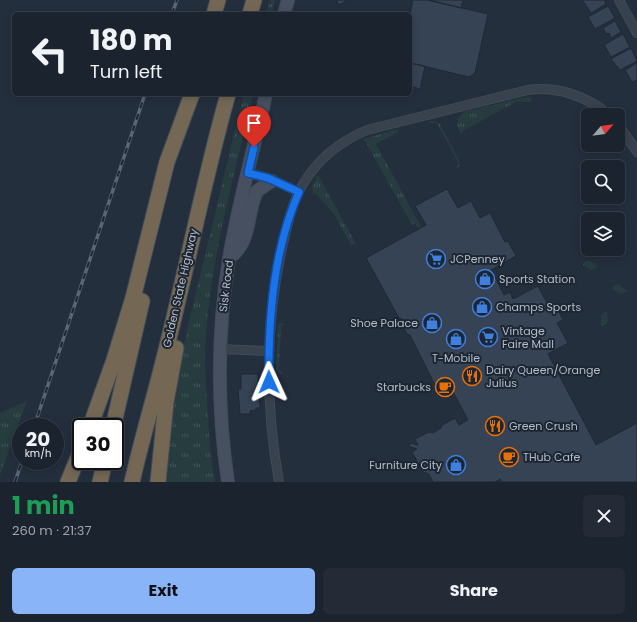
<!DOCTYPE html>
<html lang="en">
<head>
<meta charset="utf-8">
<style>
  body { margin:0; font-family:Poppins,sans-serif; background:#242b36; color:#f1f3f6; height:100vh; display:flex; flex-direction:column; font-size:15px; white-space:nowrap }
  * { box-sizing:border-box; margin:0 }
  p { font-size:13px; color:#a0a4aa }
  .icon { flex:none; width:22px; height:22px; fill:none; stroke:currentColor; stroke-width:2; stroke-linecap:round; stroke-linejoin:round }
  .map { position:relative; height:482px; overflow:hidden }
  .side { display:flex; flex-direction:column; background:#1b232e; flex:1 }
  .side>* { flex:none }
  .banner { position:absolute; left:12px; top:12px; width:400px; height:84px; border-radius:6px; box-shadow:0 2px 10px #0003,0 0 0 1px #39404a; background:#1b232e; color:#f1f3f6; overflow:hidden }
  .needle { width:26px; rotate:62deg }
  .buttons { position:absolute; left:581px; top:108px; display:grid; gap:8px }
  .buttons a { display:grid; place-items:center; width:44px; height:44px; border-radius:6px; background:#1b232e; box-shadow:0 2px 10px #0003,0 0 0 1px #39404a; font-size:20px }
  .speed { position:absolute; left:12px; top:418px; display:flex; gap:8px; font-size:20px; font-weight:700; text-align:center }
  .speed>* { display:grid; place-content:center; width:52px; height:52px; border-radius:50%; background:#1b232e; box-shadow:0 2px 10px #0003,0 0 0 1px #39404a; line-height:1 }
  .speed small { font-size:10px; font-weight:400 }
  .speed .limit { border:2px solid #111; border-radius:6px; background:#fff; color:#111 }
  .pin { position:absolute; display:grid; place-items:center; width:34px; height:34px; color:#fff; margin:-41px -17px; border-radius:50% 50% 50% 0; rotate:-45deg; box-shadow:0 0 4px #0007 }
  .pin .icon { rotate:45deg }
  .me { position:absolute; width:44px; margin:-22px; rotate:359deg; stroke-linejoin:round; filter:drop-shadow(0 0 3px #0008) }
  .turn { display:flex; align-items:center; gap:14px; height:84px; padding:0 12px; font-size:18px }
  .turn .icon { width:52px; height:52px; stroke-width:2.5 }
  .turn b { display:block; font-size:28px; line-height:34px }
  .round { display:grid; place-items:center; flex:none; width:42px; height:42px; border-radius:6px; background:#242b36 }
  .headline { display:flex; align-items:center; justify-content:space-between; height:68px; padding:0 12px }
  h1 { font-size:24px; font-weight:700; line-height:30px; color:#1e9e55 }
  .primary-button { display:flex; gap:8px; margin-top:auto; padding:8px 12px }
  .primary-button a { flex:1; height:46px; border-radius:6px; background:#8ab4f8; color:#111; font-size:16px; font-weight:700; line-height:46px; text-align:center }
  .primary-button a+a { background:#242b36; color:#f1f3f6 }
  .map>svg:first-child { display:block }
</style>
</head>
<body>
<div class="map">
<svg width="637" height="482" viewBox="0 0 637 482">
  <defs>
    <pattern id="grass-tufts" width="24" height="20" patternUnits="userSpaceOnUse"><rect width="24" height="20" fill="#263c3f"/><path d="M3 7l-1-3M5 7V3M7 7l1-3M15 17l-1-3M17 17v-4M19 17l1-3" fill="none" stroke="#435659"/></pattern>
  </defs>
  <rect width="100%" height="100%" fill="#242f3e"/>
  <path fill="url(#grass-tufts)" d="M270,0H275L272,14H266Z
    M244,94H253C235,173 212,253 206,334C204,361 206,389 208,416C209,438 211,461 215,482H166C169,398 190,316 210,235C221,188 232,141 244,94Z
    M531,97V102H516L464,130L461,134L457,125L458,118L464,112L517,99Z
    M429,121H434L440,124L460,162L458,169L456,168L459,164L437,123H429Z
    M398,129V132L376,144L421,227L419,229L415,223L412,225L364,139Z
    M318,175L356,244L351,245L334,214L315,193L313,194L312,186Z
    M588,260L596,264L597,267L591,270L583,265V263Z
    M618,284L627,291L621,294L613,290V287Z
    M607,311L608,322L601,326V315Z
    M280,323L285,324L281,326L279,370L283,373L282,374L278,373L276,369L278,326Z
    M27,401L0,475V413Z"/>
  <path fill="#364354" stroke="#1f2835" d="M336,0H348L339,5Z
    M413,0H428L488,14L475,73L469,77L410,63V14Z
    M428,0H463L461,8Z
    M584,0H604L606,4L591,13L583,1Z
    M608,6L615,18L595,29L588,17Z
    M615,21L621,32L611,38L609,33L606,34L603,28Z
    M623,34L630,47L611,57L604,45Z
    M631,48L637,61L620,70L611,59Z
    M410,63L425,66L420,89L410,86Z
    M637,63V80L632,82L625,70Z
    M447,189L458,208L471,201L480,218L490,213L505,242L508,241L516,256L491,270L504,295L510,292L513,299L538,286L547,303L553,300L563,320L557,323L568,343L548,354L596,445L637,423V482H502L500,479L495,482H433L429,474L423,472L412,452L417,449L409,446L410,443L418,445L415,439L429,432L433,433L441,428L442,425L455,418L459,425L468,420L452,390L443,395H440L410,335L407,334L402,324L401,318H399L366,258L426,225L415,206Z
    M241,374H258L260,408H256V410L250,411V414H240L238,389H241Z"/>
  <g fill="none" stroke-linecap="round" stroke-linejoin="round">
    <g stroke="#414a57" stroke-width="10">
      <path id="street" d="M619,0L637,33
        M618,124L637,152
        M248,173L268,178L299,192
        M219,349L268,351
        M279,482C265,403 265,322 283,244C288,223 292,202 303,184C318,159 341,141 367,130L528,90C557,86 587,96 609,115"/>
    </g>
    <g stroke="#414a57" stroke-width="14">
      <path id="secondary" d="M284,14L288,0
        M229,258C252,243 246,214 257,191L272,181
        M228,482C217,408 217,333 229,259C238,204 254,149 266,94"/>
    </g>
    <g stroke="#434c59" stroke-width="17">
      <path id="highway" d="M214,14L218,0
        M250,14L254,0
        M90,427L114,360L133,298L167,162L192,94
        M113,427L142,301
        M68,482L81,450
        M100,482L105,461
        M132,482C141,442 153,402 163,362C186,273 203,183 228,94
        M158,482L166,402L176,348"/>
    </g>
    <use href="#street" stroke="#38414e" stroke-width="8"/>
    <use href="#secondary" stroke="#465061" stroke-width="12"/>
    <use href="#highway" stroke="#746855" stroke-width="15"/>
    <g stroke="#5a6575" stroke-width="3.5">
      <path id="rail" d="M172,14L177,0
        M34,427L145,94
        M15,482L22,461"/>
    </g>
    <use href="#rail" stroke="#1d2633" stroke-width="2" stroke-dasharray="6" stroke-linecap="butt"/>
  </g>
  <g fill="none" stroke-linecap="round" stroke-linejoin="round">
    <g stroke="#114b97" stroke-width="10">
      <path id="route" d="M254,147L248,173L268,178L299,192C273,250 268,320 269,382"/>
    </g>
    <use href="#route" stroke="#1a73e8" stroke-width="7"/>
  </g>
  <defs>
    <g id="supermarket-ring" transform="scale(1)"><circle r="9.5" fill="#1d2633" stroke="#3f7fe0" stroke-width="1.5"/><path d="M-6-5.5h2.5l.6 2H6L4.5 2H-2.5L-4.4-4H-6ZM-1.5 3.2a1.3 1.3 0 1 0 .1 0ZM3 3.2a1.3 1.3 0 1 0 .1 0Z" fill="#3f7fe0"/></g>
    <g id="shop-ring" transform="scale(1)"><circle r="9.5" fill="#1d2633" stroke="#3f7fe0" stroke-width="1.5"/><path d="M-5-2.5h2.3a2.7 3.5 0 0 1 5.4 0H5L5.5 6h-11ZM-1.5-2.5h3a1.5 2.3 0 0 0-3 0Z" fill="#3f7fe0"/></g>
    <g id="restaurant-ring" transform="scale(1)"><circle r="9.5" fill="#1d2633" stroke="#e8710a" stroke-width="1.5"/><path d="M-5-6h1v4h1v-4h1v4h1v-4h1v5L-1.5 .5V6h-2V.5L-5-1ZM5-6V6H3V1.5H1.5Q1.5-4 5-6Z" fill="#e8710a"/></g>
    <g id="cafe-ring" transform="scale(1)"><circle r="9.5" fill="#1d2633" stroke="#e8710a" stroke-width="1.5"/><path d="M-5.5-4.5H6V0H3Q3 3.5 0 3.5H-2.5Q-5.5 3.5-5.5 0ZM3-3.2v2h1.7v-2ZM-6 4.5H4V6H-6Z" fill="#e8710a"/></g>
  </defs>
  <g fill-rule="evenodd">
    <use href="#supermarket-ring" x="436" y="259"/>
    <use href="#shop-ring" x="485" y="279"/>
    <use href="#shop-ring" x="482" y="307"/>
    <use href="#shop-ring" x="432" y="323"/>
    <use href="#supermarket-ring" x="488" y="337"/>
    <use href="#shop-ring" x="456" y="339"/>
    <use href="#restaurant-ring" x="472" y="376"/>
    <use href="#cafe-ring" x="445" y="387"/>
    <use href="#restaurant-ring" x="495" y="426"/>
    <use href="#cafe-ring" x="509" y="457"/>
    <use href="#shop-ring" x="456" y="465"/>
  </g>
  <g text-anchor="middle" stroke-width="4" stroke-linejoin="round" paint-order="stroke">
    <g font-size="11" fill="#b4bcc9" stroke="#1d2633" text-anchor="start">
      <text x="450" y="263">JCPenney</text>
      <text x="499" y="283">Sports Station</text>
      <text x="496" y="311">Champs Sports</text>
      <text x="418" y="327" text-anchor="end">Shoe Palace</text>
      <text x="502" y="335">Vintage<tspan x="502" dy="13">Faire Mall</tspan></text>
      <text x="456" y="362" text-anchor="middle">T-Mobile</text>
      <text x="486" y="374">Dairy Queen/Orange<tspan x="486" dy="13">Julius</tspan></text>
      <text x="431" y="391" text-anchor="end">Starbucks</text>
      <text x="509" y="430">Green Crush</text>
      <text x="523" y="461">THub Cafe</text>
      <text x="442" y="469" text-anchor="end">Furniture City</text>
    </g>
    <g font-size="11" fill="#b4bcc9" stroke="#1d2633">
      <text transform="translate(226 286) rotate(-83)" y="4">Sisk Road</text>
      <text transform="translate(180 288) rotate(-77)" y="4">Golden State Highway</text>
    </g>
  </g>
</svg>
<div class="buttons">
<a><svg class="needle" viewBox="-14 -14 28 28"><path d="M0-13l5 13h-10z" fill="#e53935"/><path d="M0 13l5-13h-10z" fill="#a0a4aa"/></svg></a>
<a><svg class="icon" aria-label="search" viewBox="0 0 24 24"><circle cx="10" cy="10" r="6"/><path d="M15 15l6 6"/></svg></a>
<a><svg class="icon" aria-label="layers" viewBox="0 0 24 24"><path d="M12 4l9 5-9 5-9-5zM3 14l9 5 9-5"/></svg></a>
</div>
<div class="speed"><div>20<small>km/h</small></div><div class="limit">30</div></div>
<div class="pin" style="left:254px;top:147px;background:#d93025"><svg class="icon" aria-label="arrive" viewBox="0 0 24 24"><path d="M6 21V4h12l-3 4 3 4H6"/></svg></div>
<svg class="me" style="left:269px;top:382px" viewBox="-20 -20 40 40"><path d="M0-17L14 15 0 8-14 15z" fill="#1a73e8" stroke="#fff" stroke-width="4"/></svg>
<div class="banner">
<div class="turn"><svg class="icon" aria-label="left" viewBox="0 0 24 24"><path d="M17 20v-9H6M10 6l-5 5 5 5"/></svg><div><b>180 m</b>Turn left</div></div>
</div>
</div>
<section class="side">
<div class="headline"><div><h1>1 min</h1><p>260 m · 21:37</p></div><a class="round"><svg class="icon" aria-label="close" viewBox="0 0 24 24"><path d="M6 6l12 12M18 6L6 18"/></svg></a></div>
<div class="primary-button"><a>Exit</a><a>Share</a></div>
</section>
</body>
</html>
